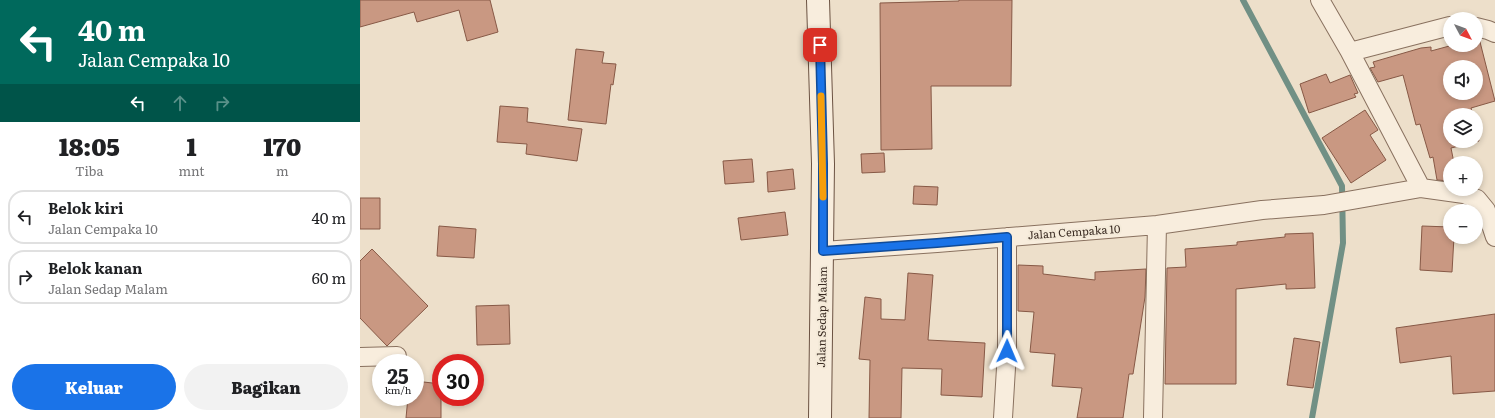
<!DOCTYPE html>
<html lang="id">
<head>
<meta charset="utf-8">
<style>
  body { margin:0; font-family:Literata,serif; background:#f2f2f2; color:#202124; height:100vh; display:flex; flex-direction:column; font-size:15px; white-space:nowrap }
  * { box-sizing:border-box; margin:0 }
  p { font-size:13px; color:#757577 }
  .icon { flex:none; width:22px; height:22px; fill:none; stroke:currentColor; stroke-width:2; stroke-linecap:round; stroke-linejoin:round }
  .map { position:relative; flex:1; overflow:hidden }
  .side { display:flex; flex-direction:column; background:#fff; width:360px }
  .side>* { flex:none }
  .top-card { background:#00695c; color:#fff; overflow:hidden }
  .needle { width:26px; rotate:131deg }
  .fabs { position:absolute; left:1083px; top:12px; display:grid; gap:8px }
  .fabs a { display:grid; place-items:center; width:40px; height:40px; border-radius:50%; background:#fff; box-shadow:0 2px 6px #0003; font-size:20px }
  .speed { position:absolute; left:12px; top:354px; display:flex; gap:8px; font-size:20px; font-weight:700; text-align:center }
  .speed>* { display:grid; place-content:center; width:52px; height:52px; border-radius:50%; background:#fff; box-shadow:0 2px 6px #0003; line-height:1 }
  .speed small { font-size:10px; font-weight:400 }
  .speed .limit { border:6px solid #d22; background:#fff; color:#111 }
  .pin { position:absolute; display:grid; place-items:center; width:34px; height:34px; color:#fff; margin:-17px; border-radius:8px; box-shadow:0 2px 6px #0006 }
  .me { position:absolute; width:44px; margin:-22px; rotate:1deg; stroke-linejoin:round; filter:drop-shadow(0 0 3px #0008) }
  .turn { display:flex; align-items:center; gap:14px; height:84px; padding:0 12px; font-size:18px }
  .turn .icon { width:52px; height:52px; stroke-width:2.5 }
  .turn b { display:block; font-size:28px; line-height:34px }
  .lanes { display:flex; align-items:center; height:38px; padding:0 12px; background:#0003; justify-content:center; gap:20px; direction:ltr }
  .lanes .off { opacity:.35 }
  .eta { display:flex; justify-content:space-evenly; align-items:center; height:68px; text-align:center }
  .eta b { font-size:24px; font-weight:800; line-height:28px }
  .primary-button { display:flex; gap:8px; margin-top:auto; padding:8px 12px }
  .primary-button a { flex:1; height:46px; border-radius:24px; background:#1a73e8; color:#fff; font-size:16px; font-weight:800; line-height:46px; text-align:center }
  .primary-button a+a { background:#f2f2f2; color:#202124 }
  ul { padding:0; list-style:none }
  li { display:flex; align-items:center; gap:12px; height:54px; margin:0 8px 6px; padding:0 4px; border:2px solid #e0e0e0; border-radius:16px }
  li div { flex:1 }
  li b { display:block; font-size:15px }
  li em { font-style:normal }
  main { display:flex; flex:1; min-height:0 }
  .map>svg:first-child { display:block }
</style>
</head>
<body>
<main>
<section class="side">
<div class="top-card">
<div class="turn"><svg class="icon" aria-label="left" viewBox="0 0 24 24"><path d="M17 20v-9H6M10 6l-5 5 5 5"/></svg><div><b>40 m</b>Jalan Cempaka 10</div></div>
<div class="lanes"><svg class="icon" aria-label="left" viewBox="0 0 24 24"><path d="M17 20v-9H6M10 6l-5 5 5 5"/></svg><svg class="icon off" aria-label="ahead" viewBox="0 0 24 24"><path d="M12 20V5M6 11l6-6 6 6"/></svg><svg class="icon off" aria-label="right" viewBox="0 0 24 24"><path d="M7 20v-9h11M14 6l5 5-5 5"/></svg></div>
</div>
<div class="eta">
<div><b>18:05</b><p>Tiba</p></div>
<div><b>1</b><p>mnt</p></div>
<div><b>170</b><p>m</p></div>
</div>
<ul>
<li><svg class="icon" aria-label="left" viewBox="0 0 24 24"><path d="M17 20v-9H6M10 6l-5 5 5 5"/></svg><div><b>Belok kiri</b><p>Jalan Cempaka 10</p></div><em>40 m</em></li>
<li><svg class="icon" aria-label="right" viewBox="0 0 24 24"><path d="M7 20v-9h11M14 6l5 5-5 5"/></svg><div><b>Belok kanan</b><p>Jalan Sedap Malam</p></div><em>60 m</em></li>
</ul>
<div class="primary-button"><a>Keluar</a><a>Bagikan</a></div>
</section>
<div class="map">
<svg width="1135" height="418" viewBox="0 0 1135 418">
  <rect width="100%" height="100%" fill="#eddfca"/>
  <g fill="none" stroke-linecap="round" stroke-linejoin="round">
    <path stroke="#719085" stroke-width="6" d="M883,0L982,186L983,243L952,418"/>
  </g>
  <path fill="#c99882" stroke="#875946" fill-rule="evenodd" d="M0,0H130L138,32L107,41L99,10L57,22L54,12L0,27Z
    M599,0H652L651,86H571L572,149L521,150L520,3L599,1Z
    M1116,38H1119L1135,101L1111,108L1113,115H1090V141H1116V129L1119,141L1091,148L1094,163H1090V181L1077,180L1073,157L1070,158L1060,124L1056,125L1043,75L1018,82L1010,68L1015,67L1013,62L1061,48L1071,47V51L1093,45H1116ZM1090,67H1116V93H1090Z
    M216,49L244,52L242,63L256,64L253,85L251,84L246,124L208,120Z
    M966,74L970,83L990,75L998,93L994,94L996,97L949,113L940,84Z
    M140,106L168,108L167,122L222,129L217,161L166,154L167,144L137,142Z
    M1005,110L1018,130L1010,135L1026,160L991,183L962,138Z
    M524,153L525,172L502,173L501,154Z
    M392,159L394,182L365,184L363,161Z
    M433,169L435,189L408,192L407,172Z
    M554,186L578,187L577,205L553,204Z
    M0,198H20V229H0Z
    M425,212L428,235L381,240L378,218Z
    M79,226L116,229L114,258L77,256Z
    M1062,226L1090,227V237H1094L1092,272L1060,270Z
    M953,233L955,288L926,289V284L876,289V384H805L807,268L826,267L825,249L877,245V242L925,237V234Z
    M12,249L68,306L27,346L0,318V261Z
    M658,265L683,266V274L735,280V272L786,269L785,297L773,374H769L763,418H717L722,388L692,386L695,354L670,352L674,312L658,311Z
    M548,273L573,275L568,340L625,343L622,397L581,395L582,369L542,368L541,418H509L510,360L499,359L505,297L521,299V319L545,320Z
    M149,305L150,344L117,345L116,306Z
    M1135,314V391L1093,394L1091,356L1040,363L1036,328Z
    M934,338L960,342L953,388L927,385Z
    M55,381L81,384V418H46L48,397H55Z"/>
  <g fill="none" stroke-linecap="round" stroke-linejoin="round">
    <g stroke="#89715f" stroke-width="20">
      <path id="street" d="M960,0L990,52L1061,188
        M1116,27L1128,30L1135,33
        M990,52L1090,26
        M463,251L577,243L797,225L902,210L964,205L1061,188L1104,194L1117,199L1126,210L1135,237
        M0,357L37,356
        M643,418L647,351V237
        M793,418L797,225"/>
    </g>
    <g stroke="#6b5242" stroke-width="24">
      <path id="secondary" d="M458,0L463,164L460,418"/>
    </g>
    <use href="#street" stroke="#f8eddd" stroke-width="18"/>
    <use href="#secondary" stroke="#f8eddd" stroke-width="22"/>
  </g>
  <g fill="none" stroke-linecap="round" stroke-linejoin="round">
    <g stroke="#114b97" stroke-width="10">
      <path id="route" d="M460,45L463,164V251L577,243L647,237V351"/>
    </g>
    <use href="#route" stroke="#1a73e8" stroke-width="7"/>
    <path stroke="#f59e0b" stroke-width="7" d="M461,96L463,197"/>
  </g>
  <g text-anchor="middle" stroke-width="4" stroke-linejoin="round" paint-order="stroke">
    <g font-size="11" fill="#3a2b22" stroke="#f4ead9">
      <text transform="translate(714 232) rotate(-4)" y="4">Jalan Cempaka 10</text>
      <text transform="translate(462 317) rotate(-89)" y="4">Jalan Sedap Malam</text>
    </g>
  </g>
</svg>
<div class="fabs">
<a><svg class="needle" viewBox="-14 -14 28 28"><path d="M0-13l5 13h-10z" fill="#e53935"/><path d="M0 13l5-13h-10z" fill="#757577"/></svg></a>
<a><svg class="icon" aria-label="sound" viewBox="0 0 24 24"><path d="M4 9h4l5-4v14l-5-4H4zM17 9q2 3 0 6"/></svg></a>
<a><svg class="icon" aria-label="layers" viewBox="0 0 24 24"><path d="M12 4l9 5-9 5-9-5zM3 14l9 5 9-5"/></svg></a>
<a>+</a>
<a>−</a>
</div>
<div class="speed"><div>25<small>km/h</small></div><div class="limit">30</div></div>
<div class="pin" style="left:460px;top:45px;background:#d93025"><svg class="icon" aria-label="arrive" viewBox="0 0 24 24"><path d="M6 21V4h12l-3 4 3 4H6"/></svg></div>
<svg class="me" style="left:647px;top:351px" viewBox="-20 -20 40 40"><path d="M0-17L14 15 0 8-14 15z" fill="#1a73e8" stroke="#fff" stroke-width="4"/></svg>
</div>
</main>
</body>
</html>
